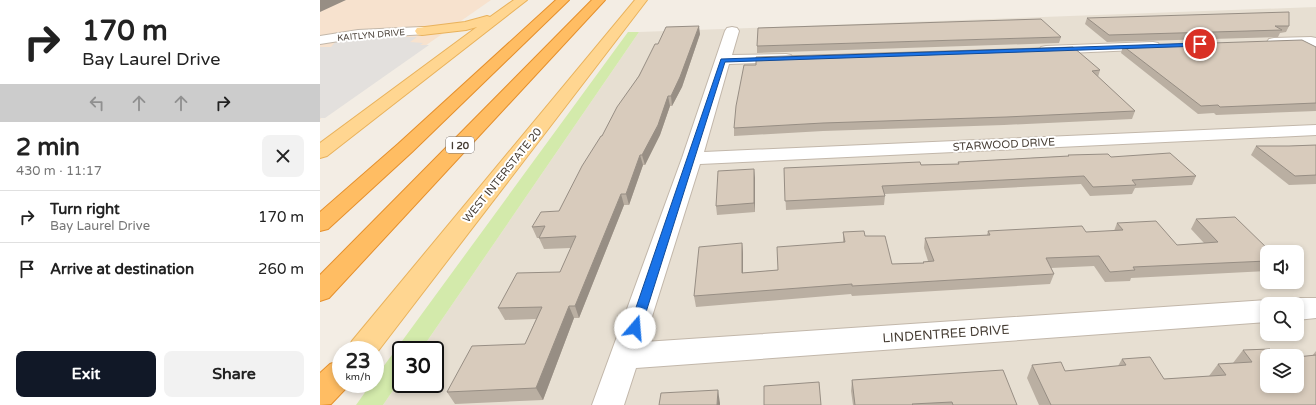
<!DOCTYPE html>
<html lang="en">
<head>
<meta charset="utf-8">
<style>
  body { margin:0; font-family:"Varela Round",sans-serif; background:#f2f2f2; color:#222; height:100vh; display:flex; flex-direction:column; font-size:15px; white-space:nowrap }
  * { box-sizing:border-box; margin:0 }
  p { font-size:13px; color:#767676 }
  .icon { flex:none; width:22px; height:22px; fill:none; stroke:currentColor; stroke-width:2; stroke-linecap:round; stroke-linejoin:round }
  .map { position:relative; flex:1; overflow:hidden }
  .sheet { display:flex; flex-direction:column; background:#fff; width:320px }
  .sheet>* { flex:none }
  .banner { background:#fff; color:#222; overflow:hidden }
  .tools { position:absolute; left:940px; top:245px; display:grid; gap:8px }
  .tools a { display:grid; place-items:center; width:44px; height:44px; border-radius:8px; background:#fff; box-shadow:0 2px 6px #0003; font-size:20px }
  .speed { position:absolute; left:12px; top:341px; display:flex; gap:8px; font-size:20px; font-weight:700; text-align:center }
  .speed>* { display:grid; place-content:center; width:52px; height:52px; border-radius:50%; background:#fff; box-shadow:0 2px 6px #0003; line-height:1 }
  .speed small { font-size:10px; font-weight:400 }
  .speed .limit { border:2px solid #111; border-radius:6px; background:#fff; color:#111 }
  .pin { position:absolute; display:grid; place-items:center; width:34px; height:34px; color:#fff; margin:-17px; border:2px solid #fff; border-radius:50%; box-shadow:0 1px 4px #0007 }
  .me { position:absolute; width:44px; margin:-22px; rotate:18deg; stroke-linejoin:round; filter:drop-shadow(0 0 3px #0008) }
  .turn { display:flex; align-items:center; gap:14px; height:84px; padding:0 16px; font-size:18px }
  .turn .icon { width:52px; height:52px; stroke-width:2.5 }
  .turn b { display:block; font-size:28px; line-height:34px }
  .lanes { display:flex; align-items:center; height:38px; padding:0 16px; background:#0003; justify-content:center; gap:20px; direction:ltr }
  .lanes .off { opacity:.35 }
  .round { display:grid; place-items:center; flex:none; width:42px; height:42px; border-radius:8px; background:#f2f2f2 }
  .summary { display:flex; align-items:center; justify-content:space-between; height:68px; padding:0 16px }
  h1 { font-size:24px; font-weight:700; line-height:30px }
  .primary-button { display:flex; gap:8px; margin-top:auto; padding:8px 16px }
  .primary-button a { flex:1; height:46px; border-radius:8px; background:#111827; color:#fff; font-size:16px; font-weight:700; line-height:46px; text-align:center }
  .primary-button a+a { background:#f2f2f2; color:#222 }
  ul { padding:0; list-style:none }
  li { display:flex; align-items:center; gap:12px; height:52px; padding:0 16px; border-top:1px solid #e0e0e0 }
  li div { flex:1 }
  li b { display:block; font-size:15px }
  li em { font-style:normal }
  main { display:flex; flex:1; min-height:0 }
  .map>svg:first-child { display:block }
</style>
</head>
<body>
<main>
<section class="sheet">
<div class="banner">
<div class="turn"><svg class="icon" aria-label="right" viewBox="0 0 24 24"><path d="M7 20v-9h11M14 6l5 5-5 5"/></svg><div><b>170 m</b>Bay Laurel Drive</div></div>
<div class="lanes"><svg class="icon off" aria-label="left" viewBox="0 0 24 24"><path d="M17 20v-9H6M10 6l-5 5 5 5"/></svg><svg class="icon off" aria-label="ahead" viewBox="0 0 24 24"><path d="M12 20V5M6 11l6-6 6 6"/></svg><svg class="icon off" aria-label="ahead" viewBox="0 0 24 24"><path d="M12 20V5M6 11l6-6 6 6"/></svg><svg class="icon" aria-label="right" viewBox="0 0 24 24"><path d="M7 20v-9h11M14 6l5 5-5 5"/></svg></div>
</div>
<div class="summary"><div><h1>2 min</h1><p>430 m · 11:17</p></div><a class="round"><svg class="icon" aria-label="close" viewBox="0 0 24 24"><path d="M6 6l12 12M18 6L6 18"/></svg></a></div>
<ul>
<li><svg class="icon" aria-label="right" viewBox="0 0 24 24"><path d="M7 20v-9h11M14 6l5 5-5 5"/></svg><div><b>Turn right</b><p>Bay Laurel Drive</p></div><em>170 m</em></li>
<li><svg class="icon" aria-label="arrive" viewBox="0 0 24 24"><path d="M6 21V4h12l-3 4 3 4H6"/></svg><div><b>Arrive at destination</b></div><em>260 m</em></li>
</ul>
<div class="primary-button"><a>Exit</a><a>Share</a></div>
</section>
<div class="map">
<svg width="996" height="405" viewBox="0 0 996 405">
  <rect width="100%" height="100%" fill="#f3ede4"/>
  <path fill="#e7dfd2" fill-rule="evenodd" d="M996,7V405H63L81,379V384H115V350H101L319,32ZM947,252H977V282H947ZM947,304H977V334H947ZM947,356H977V386H947Z"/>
  <path fill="#f7e2ce" d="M0,0H171L0,119Z"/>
  <path fill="#d3eaab" d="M308,32H319L101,350H81V379L63,405H36L51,384H55V378Z"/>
  <path fill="#e3e0dd" d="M70,37H97L90,42L103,43L100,45H109L5,118H0V47H11L16,41L25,40Z"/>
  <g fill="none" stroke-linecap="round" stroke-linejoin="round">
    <g stroke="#c2b7aa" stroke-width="2">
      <path id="minor" d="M102,27L107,28L109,31L107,34L38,38L0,44V36L38,30Z
        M412,27L417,28L419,31L412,55L466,54L471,55L473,58L471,61L466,62L409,64L384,152L996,125V135L380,164L324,342L947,300L957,304H947V322L316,368L304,405H272L362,158L405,31L407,28Z
        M991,37L996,38V47L989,45L954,46L949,45L947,42L949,39L954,38Z
        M833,42L838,43L840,46L838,49L726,54L721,53L719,50L721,47L726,46Z
        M977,298H996V318L977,320V304H966L967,302Z"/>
    </g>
    <g stroke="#e9b25c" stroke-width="2">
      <path id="major" d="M194,0H207L7,156L0,158V143L157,27L146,30L102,35L97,34L95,31L97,28L145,22L167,16L170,17Z
        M315,0H327L55,355V350H27L32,341Z"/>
    </g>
    <g stroke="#e5902d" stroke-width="2">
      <path id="highway" d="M236,0H249L92,152L8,229L0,231V212L78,144Z
        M272,0H285L9,298L0,301V275Z
        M21,360V384H30L11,404L0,405V373L10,364Z"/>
    </g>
    <use href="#minor" fill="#fff" fill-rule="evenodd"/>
    <use href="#major" fill="#ffd691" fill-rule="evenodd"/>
    <use href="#highway" fill="#ffbd63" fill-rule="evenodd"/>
  </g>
  <path fill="#baafa2" d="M767,18L969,26L966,32L960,33L958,37L787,42L765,24Z
    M380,34L362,87L352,106H350L340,135L325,165H323L309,205H304L259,318H254L223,400L135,404L127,392L205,344L216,319L185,320L178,308L240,272L251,248L224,249L219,238H217L212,227L239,211L282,136L338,44Z
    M741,37L739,43L437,53V46Z
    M803,46L996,47V111L896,115L894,113L878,114L801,53Z
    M436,65L780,70L778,77L815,111L812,119L684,125L503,131L414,136V128Z
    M996,145V184L969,185L931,155L936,146H969Z
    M748,155L791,157L876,176L872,185L815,188L812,194L770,196L761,184L565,194V196L564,205L466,210L464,168L638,164V162L748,156Z
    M435,178V212L397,215L396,206Z
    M876,219L947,252V271L811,278L810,281L785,282L774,266L731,268L734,274L730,284L532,296L531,294L376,307L374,296L422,243L423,254V273L458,270L523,242V232L545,236L572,264L603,263V262L608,261L604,248L605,238L667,235L668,231L766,232L794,231L797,223L857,245L884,243L871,229Z
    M950,349L947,386L992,356L996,351V405H719L707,378L712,365L745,371L798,366L802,359L844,379L889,376L898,364L913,363L923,350Z
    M532,380L697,405H533L531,391Z"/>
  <path fill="#978e84" d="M0,0H26L0,12Z
    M379,26L380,34L362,87L352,106L351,96Z
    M348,96L350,106L340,135L325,165L322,155Z
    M320,155L323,165L309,205L306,194Z
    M434,169L435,178V212L434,203Z
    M301,194L304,205L259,318L255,306Z
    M422,243L423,254V284L422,273Z
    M249,306L254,318L223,400L216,388Z
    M398,390L400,403V405H397Z"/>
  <path fill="#d8cbbc" stroke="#978e84" d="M969,12V26H955L962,30L789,35L767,18Z
    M721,19L741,37L437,46L438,28Z
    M379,26L360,77L351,96H348L338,125L322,155H320L306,194H301L255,306H249L216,388L127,392L152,346L205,344L222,307L178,308L197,273L240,272L256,236L219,238L225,226L212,227L221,212L239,211L262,166L281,136H282L297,107L319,76L335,44H338L346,27Z
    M982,40L996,47V103L900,107L898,105L881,106L803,46Z
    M753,47L780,70L772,71L815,111L686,117L503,123L414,128L416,106L424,65H436V57Z
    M996,145V175L975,176L936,146H969Z
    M850,153L876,176L812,180L816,185L773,187L764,176L562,186L565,196L465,201L464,168L600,162L601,165L639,164L638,162L749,156L748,155L788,154L791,157Z
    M434,169V203L396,206L398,171Z
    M915,217L951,252H947V261L813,267L815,270L790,272L779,256L726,258L734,274L532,286V284L374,296L379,247L422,243V273L458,270L457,247L525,242L523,232L544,231L545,236H565L572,264L604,263L603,262L614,261L605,238L670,235L668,231L762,226L766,232L803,230L797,223L836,221L857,245L898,242L876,219Z
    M950,349L957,356H947V386H977V357L996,355V405H731L712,365L741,362L745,371L806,365L802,359L830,357L844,379L906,375L898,364L932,362L923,350Z
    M683,370L697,405H633L632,402L592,404L593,405H535L532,380Z
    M499,382L501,405H444V386Z
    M398,390L397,405H339L341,393Z"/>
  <path fill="#1a73e8" stroke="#114b97" d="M880,43L883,44L882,46L405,62L321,328L319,331L315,332L311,331L309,328L401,59Z"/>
  <g text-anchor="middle" stroke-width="4" stroke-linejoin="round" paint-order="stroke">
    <g font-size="9" fill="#463d34" stroke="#fff">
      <text transform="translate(51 35) rotate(-5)" y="3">KAITLYN DRIVE</text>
    </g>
    <rect fill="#fff" stroke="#7e7771" stroke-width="1" x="126" y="137" width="28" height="16" rx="3"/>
    <g font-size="10" font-weight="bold" fill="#463d34">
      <text x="140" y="149">I 20</text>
    </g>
    <g font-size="11" fill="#463d34" stroke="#fff">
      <text transform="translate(684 144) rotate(-3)" y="4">STARWOOD DRIVE</text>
      <text transform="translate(182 175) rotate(-51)" y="4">WEST INTERSTATE 20</text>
    </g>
    <g font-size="13" fill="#463d34" stroke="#fff">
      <text transform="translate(626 333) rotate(-4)" y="5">LINDENTREE DRIVE</text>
    </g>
  </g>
</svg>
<div class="tools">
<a><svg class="icon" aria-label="sound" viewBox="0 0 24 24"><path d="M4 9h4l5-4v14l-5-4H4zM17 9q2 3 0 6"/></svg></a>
<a><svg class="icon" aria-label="search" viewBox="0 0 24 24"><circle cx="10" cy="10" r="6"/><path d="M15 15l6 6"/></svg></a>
<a><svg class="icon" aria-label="layers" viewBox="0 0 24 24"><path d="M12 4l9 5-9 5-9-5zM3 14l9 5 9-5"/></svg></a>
</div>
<div class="speed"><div>23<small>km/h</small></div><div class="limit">30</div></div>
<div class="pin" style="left:880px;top:44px;background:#d93025"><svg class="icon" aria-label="arrive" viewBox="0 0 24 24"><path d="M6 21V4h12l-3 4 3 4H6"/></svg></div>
<svg class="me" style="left:315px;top:328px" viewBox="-20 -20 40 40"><circle r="19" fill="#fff"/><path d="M0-13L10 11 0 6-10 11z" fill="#1a73e8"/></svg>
</div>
</main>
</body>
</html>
